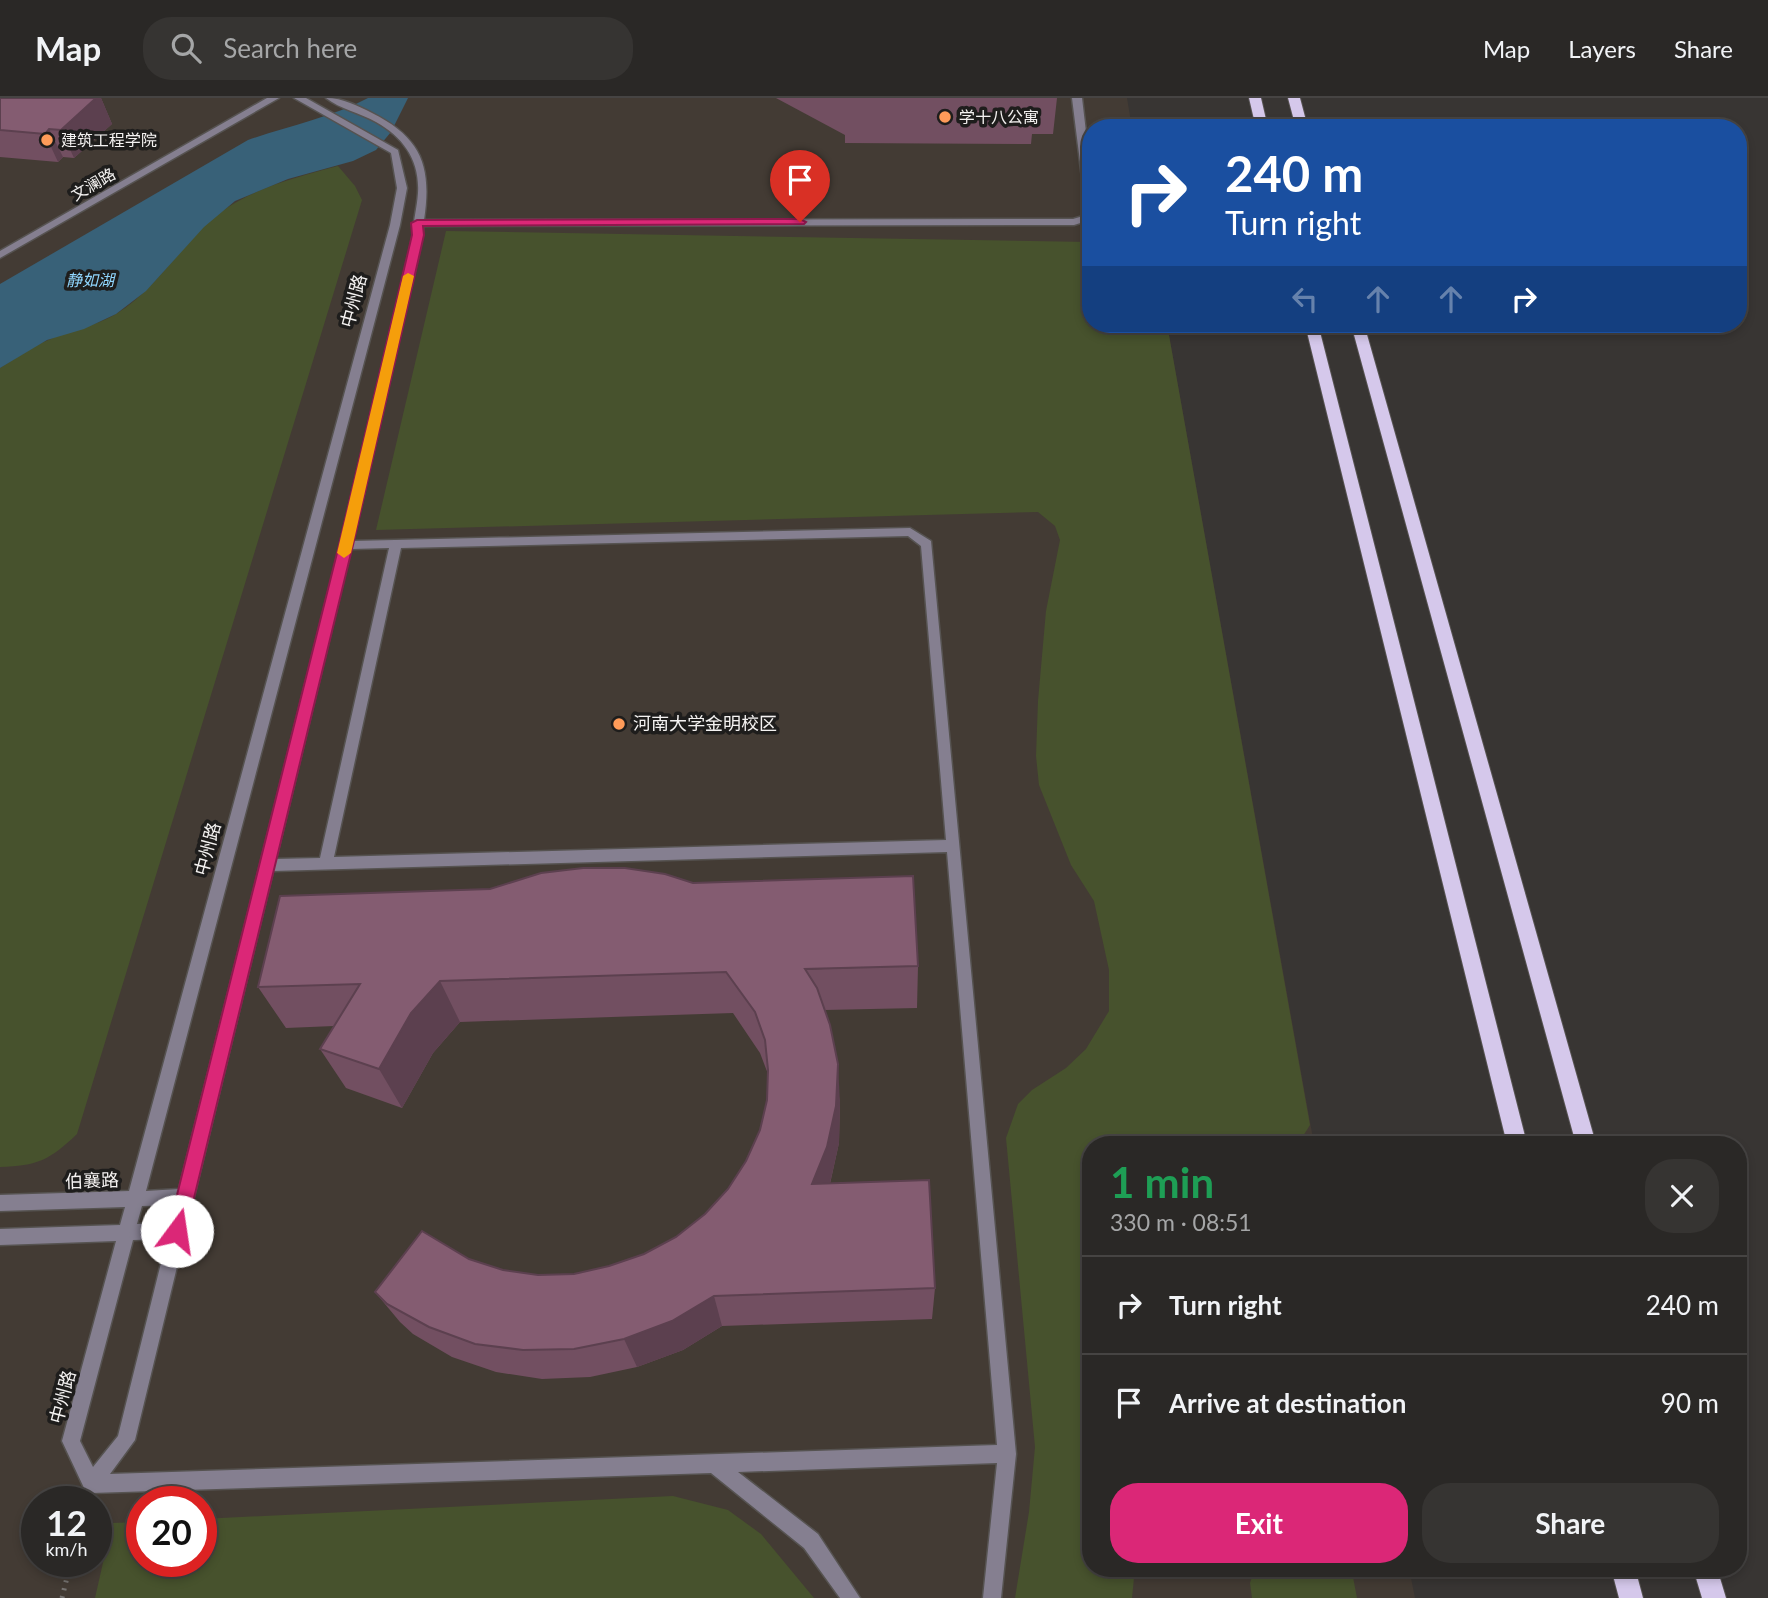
<!DOCTYPE html>
<html lang="en">
<head>
<meta charset="utf-8">
<style>
  body { margin:0; font-family:Lato,"Noto Sans SC",sans-serif; background:#363432; color:#f1f3f6; height:100vh; display:flex; flex-direction:column; font-size:26px; white-space:nowrap }
  * { box-sizing:border-box; margin:0 }
  p { font-size:23px; color:#a5a6a7 }
  .icon { flex:none; width:38px; height:38px; fill:none; stroke:currentColor; stroke-width:2; stroke-linecap:round; stroke-linejoin:round }
  .map { position:relative; flex:1; overflow:hidden }
  .sheet { position:absolute; left:1082px; top:1038px; width:665px; height:441px; display:flex; flex-direction:column; background:#2a2826; border-radius:28px; box-shadow:0 4px 10px #0003,0 0 0 2px #464443 }
  .sheet>* { flex:none }
  .top-card { position:absolute; left:1082px; top:21px; width:665px; height:214px; border-radius:28px; box-shadow:0 4px 10px #0003,0 0 0 2px #464443; background:#1a4fa0; color:#fff; overflow:hidden }
  .speed { position:absolute; left:21px; top:1388px; display:flex; gap:14px; font-size:35px; font-weight:700; text-align:center }
  .speed>* { display:grid; place-content:center; width:91px; height:91px; border-radius:50%; background:#2a2826; box-shadow:0 4px 10px #0003,0 0 0 2px #464443; line-height:1 }
  .speed small { font-size:18px; font-weight:400 }
  .speed .limit { border:10px solid #d22; background:#fff; color:#111 }
  .pin { position:absolute; display:grid; place-items:center; width:60px; height:60px; color:#fff; margin:-72px -30px; border-radius:50% 50% 50% 0; rotate:-45deg; box-shadow:0 0 7px #0007 }
  .pin .icon { rotate:45deg }
  .me { position:absolute; width:77px; margin:-38px; rotate:14deg; stroke-linejoin:round; filter:drop-shadow(0 0 5px #0008) }
  .turn { display:flex; align-items:center; gap:24px; height:147px; padding:0 28px; font-size:32px }
  .turn .icon { width:91px; height:91px; stroke-width:2.5 }
  .turn b { display:block; font-size:49px; line-height:60px }
  .lanes { display:flex; align-items:center; height:66px; padding:0 28px; background:#0003; justify-content:center; gap:35px; direction:ltr }
  .lanes .off { opacity:.35 }
  .round { display:grid; place-items:center; flex:none; width:74px; height:74px; border-radius:28px; background:#363432 }
  .headline { display:flex; align-items:center; justify-content:space-between; height:119px; padding:0 28px }
  h1 { font-size:42px; font-weight:700; line-height:52px; color:#1e9e55 }
  .primary-button { display:flex; gap:14px; margin-top:auto; padding:14px 28px }
  .primary-button a { flex:1; height:80px; border-radius:28px; background:#db2777; color:#fff; font-size:28px; font-weight:700; line-height:80px; text-align:center }
  .primary-button a+a { background:#363432; color:#f1f3f6 }
  ul { padding:0; list-style:none }
  li { display:flex; align-items:center; gap:21px; height:98px; padding:0 28px; border-top:2px solid #464443 }
  li div { flex:1 }
  li b { display:block; font-size:26px }
  li em { font-style:normal }
  header { display:flex; align-items:center; gap:42px; box-sizing:border-box; height:98px; padding:0 35px; background:#2a2826; border-bottom:2px solid #464443 }
  header strong { font-size:33px }
  nav { display:flex; gap:38px; margin-inline-start:auto; font-size:24px }
  .search { width:490px; height:63px; background:#363432; display:flex; align-items:center; gap:18px; box-sizing:border-box; padding:0 24px; border-radius:28px; color:#a5a6a7; font-size:26px }
  .map>svg:first-child { display:block }
</style>
</head>
<body>
<header>
<strong>Map</strong>
<div class="search"><svg class="icon" aria-label="search" viewBox="0 0 24 24"><circle cx="10" cy="10" r="6"/><path d="M15 15l6 6"/></svg>Search here</div>
<nav><a>Map</a><a>Layers</a><a>Share</a></nav>
</header>
<div class="map">
<svg width="1768" height="1500" viewBox="0 0 1768 1500">
  <rect width="100%" height="100%" fill="#383533"/>
  <path fill="#433b34" fill-rule="evenodd" d="M0,0H1127L1132,30H1090V226H1167L1314,1046H1090V1470H1409L1415,1500H0ZM37,1404H96V1463H37ZM142,1404H201V1463H142Z"/>
  <path fill="#47522d" d="M338,68L355,88L362,102L77,1036C50,1062 37,1068 0,1069V270C15,261 30,250 46,243C69,232 94,229 116,216C152,194 174,158 203,129C240,93 290,81 338,68Z
    M446,133L1090,144V226H1167L1310,1027L1298,1046H1090V1470H1135L1132,1500H1015L1029,1414L1035,1349L1006,1040L1018,1006L1032,992L1066,970L1086,951L1109,913V872L1094,803L1071,767L1039,687L1036,658L1038,603L1046,513L1060,442L1055,428L1038,414L376,432Z
    M673,1398L728,1412L761,1436L814,1500H95L112,1425L142,1424V1463H201V1421Z
    M1255,1470H1346L1353,1479L1357,1500H1252L1250,1485Z"/>
  <path fill="#386178" d="M368,0H408L391,34L376,52L353,63L288,81L235,103L204,129L146,193L116,216L84,231L47,242L0,270V186L248,42C288,28 330,20 368,0Z"/>
  <g fill="none" stroke-linecap="round" stroke-linejoin="round">
    <g stroke="#565351" stroke-width="3">
      <path id="service" d="M267,0H279L0,160V153Z
        M294,0H306L398,52L407,90L400,127L146,1093L179,1091L340,447L413,137C413,123 417,110 418,95C420,62 403,39 376,24C360,15 340,11 326,0C343,0 358,8 372,15C422,40 432,69 424,122L1073,121L1083,118L1087,109L1090,108V122L1074,127L423,128V137L353,443L910,430L931,443L1016,1356L1001,1500H983L997,1365L738,1374L818,1436L860,1500H840L804,1450L711,1375L91,1395L85,1392L62,1343L116,1143L0,1147V1131L120,1127L125,1109L0,1113V1097L129,1093L390,127L397,90L391,55ZM908,438L921,448L946,742L334,759L401,450ZM389,450L320,760L276,761L351,451ZM947,754L997,1347L110,1376L135,1342L273,773ZM176,1107L171,1125L137,1126L142,1108ZM167,1141L118,1338L93,1369L80,1343L133,1142Z
        M1072,0H1082L1090,68V107L1085,104Z"/>
    </g>
    <g stroke="#565351" stroke-width="2">
      <path id="primary" d="M1249,0H1261L1268,30H1256Z
        M1288,0H1300L1308,30H1296Z
        M1305,226H1318L1527,1046H1507Z
        M1351,226H1364L1596,1046H1576Z
        M1611,1470H1635L1643,1500H1619Z
        M1693,1470H1717L1726,1500H1702Z"/>
    </g>
    <path stroke="#777472" stroke-width="5" stroke-dasharray="2 6" stroke-linecap="butt" d="M62,1500L71,1463"/>
    <use href="#service" fill="#857f90" fill-rule="evenodd"/>
    <use href="#primary" fill="#d5c8eb" fill-rule="evenodd"/>
  </g>
  <path fill="#724f61" d="M0,0H101L112,26L74,60L63,59L58,64L0,59Z
    M776,0H1057L1053,36H1032L1031,46L845,45V37Z
    M918,868L917,910L825,912L840,1005L839,1045L830,1086L935,1190L932,1221L722,1228L683,1252L637,1269L590,1279L542,1281L496,1274L452,1259L413,1236L400,1224L375,1194L469,1161L503,1172L538,1177L574,1176L609,1168L644,1156L676,1139L705,1116L728,1091L746,1063L760,1032L767,1002L768,976L760,955L733,915L460,924L433,955L402,1010L346,990L320,951L334,928L286,930L258,889Z"/>
  <path fill="#5c404f" d="M96,0H101L112,26L74,60L61,32Z
    M49,31L63,59L58,64L45,36Z
    M440,883L460,924L433,955L402,1010L379,971L411,915Z
    M838,966L840,1005L839,1045L830,1085L816,1121L812,1086Z
    M714,1198L722,1228L683,1252L637,1269L624,1241Z"/>
  <path fill="#845c71" stroke="#5c404f" stroke-width="2" d="M0,0H96L61,32L49,31L45,36L0,32Z
    M583,770H625L665,776L693,785L913,778L918,868L805,871L817,890L830,927L838,966L836,1008L827,1049L812,1086L929,1082L935,1190L714,1198L672,1223L624,1241L574,1251L523,1252L475,1246L429,1229L387,1206L375,1194L422,1133L469,1161L503,1172L538,1177L574,1176L609,1168L644,1156L676,1139L705,1116L728,1091L746,1063L760,1032L767,1002L768,972L765,942L755,914L726,874L440,883L411,915L379,971L320,951L360,886L258,889L280,798L490,791L541,775Z"/>
  <path fill="#db2777" stroke="#8e194d" stroke-width="2" d="M800,121L806,124L804,126L423,128L424,137L353,447L186,1133L184,1139L177,1142L170,1139L168,1133L339,447L412,137L411,125L417,122Z"/>
  <path fill="#f59e0b" d="M408,175L414,178L351,455L344,460L337,455L403,178Z"/>
  <g fill="#fe9b59" stroke="#1e1d1c" stroke-width="2.5">
    <circle cx="945" cy="19" r="7"/>
    <circle cx="47" cy="42" r="7"/>
    <circle cx="619" cy="626" r="7"/>
  </g>
  <g text-anchor="middle" stroke-width="7" stroke-linejoin="round" paint-order="stroke">
    <g font-size="16" fill="#f4f2f1" stroke="#1e1d1c" text-anchor="start">
      <text x="959" y="25">学十八公寓</text>
      <text x="61" y="48">建筑工程学院</text>
    </g>
    <g font-size="16" fill="#f4f2f1" stroke="#1e1d1c">
      <text transform="translate(93 86) rotate(-30)" y="6">文澜路</text>
    </g>
    <g font-size="16" font-style="italic" fill="#90d6fe" stroke="#1e1d1c">
      <text x="90" y="188">静如湖</text>
    </g>
    <g font-size="18" fill="#f4f2f1" stroke="#1e1d1c">
      <text transform="translate(354 203) rotate(-75)" y="6">中州路</text>
      <text transform="translate(208 751) rotate(-75)" y="6">中州路</text>
      <text transform="translate(92 1083) rotate(-2)" y="6">伯襄路</text>
      <text transform="translate(63 1299) rotate(-75)" y="6">中州路</text>
    </g>
    <g font-size="18" fill="#f4f2f1" stroke="#1e1d1c" text-anchor="start">
      <text x="633" y="632">河南大学金明校区</text>
    </g>
  </g>
</svg>
<div class="speed"><div>12<small>km/h</small></div><div class="limit">20</div></div>
<div class="pin" style="left:800px;top:124px;background:#d93025"><svg class="icon" aria-label="arrive" viewBox="0 0 24 24"><path d="M6 21V4h12l-3 4 3 4H6"/></svg></div>
<svg class="me" style="left:177px;top:1133px" viewBox="-20 -20 40 40"><circle r="19" fill="#fff"/><path d="M0-13L10 11 0 6-10 11z" fill="#db2777"/></svg>
<div class="top-card">
<div class="turn"><svg class="icon" aria-label="right" viewBox="0 0 24 24"><path d="M7 20v-9h11M14 6l5 5-5 5"/></svg><div><b>240 m</b>Turn right</div></div>
<div class="lanes"><svg class="icon off" aria-label="left" viewBox="0 0 24 24"><path d="M17 20v-9H6M10 6l-5 5 5 5"/></svg><svg class="icon off" aria-label="ahead" viewBox="0 0 24 24"><path d="M12 20V5M6 11l6-6 6 6"/></svg><svg class="icon off" aria-label="ahead" viewBox="0 0 24 24"><path d="M12 20V5M6 11l6-6 6 6"/></svg><svg class="icon" aria-label="right" viewBox="0 0 24 24"><path d="M7 20v-9h11M14 6l5 5-5 5"/></svg></div>
</div>
<section class="sheet">
<div class="headline"><div><h1>1 min</h1><p>330 m · 08:51</p></div><a class="round"><svg class="icon" aria-label="close" viewBox="0 0 24 24"><path d="M6 6l12 12M18 6L6 18"/></svg></a></div>
<ul>
<li><svg class="icon" aria-label="right" viewBox="0 0 24 24"><path d="M7 20v-9h11M14 6l5 5-5 5"/></svg><div><b>Turn right</b></div><em>240 m</em></li>
<li><svg class="icon" aria-label="arrive" viewBox="0 0 24 24"><path d="M6 21V4h12l-3 4 3 4H6"/></svg><div><b>Arrive at destination</b></div><em>90 m</em></li>
</ul>
<div class="primary-button"><a>Exit</a><a>Share</a></div>
</section>
</div>
</body>
</html>
